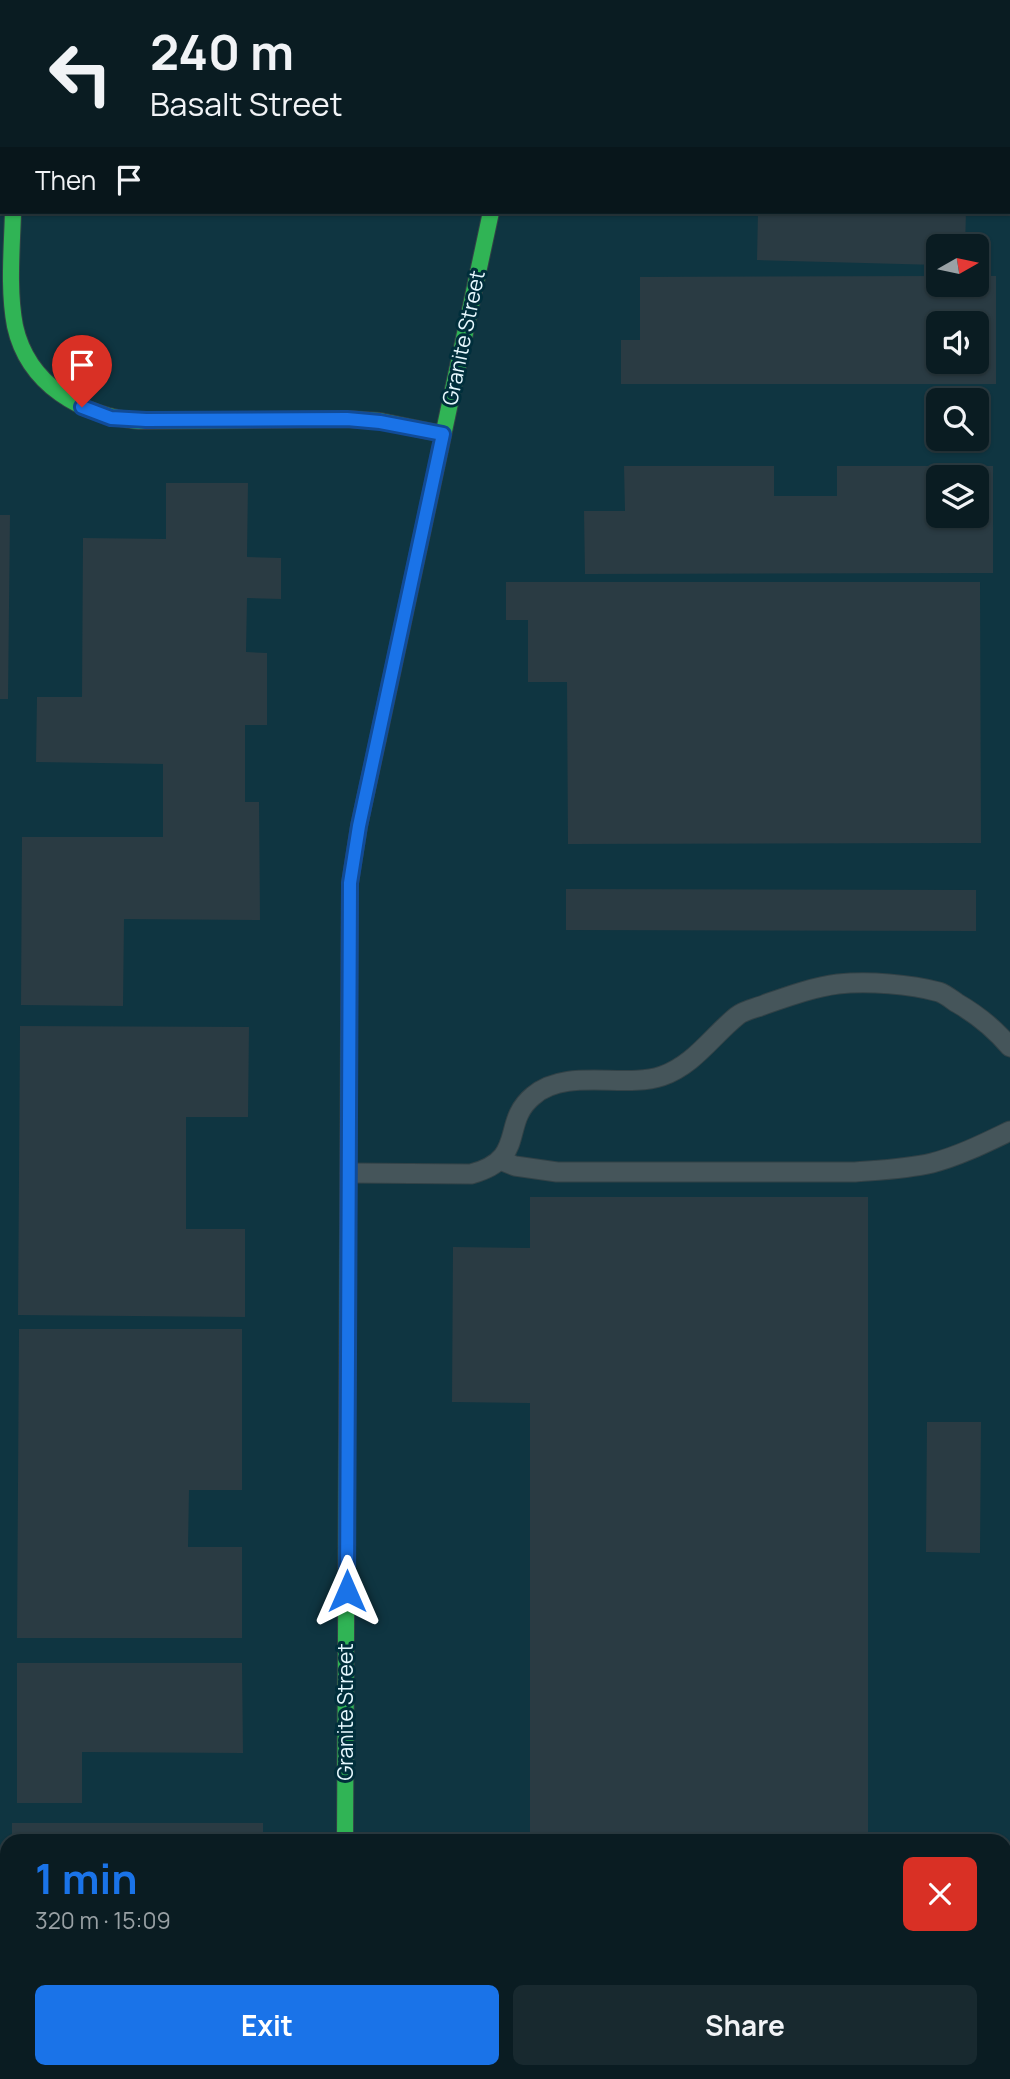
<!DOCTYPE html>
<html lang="en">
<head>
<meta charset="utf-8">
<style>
  body { margin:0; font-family:Manrope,sans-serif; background:#18292f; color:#f1f3f6; height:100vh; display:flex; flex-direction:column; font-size:26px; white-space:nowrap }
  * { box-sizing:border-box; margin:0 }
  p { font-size:23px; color:#99a1a5 }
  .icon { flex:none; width:38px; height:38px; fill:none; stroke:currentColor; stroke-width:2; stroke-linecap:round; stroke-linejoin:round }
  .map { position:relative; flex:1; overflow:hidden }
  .details { position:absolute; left:0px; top:1834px; width:1012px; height:245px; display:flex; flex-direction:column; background:#0a1c22; border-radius:21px 21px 0 0; box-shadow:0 2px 5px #0004,0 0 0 2px #2a3a40 }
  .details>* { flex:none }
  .banner { position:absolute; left:0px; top:0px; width:1012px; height:214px; box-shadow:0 2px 5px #0004,0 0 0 2px #2a3a40; background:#0a1c22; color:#f1f3f6; overflow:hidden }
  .needle { width:46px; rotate:81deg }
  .buttons { position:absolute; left:926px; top:234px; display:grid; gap:14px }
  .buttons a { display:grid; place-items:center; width:63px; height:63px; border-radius:10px; background:#0a1c22; box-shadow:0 2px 5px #0004,0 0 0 2px #2a3a40; font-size:35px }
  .pin { position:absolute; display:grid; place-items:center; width:60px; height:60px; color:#fff; margin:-72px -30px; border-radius:50% 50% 50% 0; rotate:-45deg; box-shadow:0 0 7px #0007 }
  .pin .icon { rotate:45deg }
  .me { position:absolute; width:77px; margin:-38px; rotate:0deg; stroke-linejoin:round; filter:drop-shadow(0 0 5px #0008) }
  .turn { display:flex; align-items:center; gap:24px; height:147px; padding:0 35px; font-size:32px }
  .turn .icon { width:91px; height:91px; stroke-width:2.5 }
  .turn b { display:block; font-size:49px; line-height:60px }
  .then { display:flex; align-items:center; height:66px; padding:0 35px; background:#0003; gap:14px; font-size:26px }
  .round { display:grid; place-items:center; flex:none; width:74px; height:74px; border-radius:10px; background:#18292f }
  .head { display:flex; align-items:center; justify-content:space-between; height:119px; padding:0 35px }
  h1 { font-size:42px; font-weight:700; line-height:52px; color:#1a73e8 }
  .action { display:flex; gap:14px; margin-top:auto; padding:14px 35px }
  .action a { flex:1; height:80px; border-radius:10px; background:#1a73e8; color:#fff; font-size:28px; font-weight:700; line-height:80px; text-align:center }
  .action a+a { background:#18292f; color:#f1f3f6 }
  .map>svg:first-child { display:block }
</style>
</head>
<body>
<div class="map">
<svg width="1010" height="2079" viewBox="0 0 1010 2079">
  <rect width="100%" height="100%" fill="#0d262e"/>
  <path fill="#0f3541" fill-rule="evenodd" d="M0,0H1010V2010L1004,2009V1841H7V1996H0ZM2,2H1010V212H2ZM938,247H976V285H938ZM938,324H976V362H938ZM938,401H976V439H938ZM938,478H976V516H938Z"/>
  <path fill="#2a3b43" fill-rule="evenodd" d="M758,212H966L965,247H938V265L757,260Z
    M938,276V285H976V276H996V384H621V340H640V277ZM938,324H976V362H938Z
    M624,466H774V496H837V466H993V573L585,574L584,511H625ZM938,478H976V516H938Z
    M166,483H248L247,557L281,558V599L247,598L246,652L267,653V725H245V802H259L260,920L124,919L123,1006L21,1005L22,837H163V764L36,762L37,697H82L83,538L166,539Z
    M0,515H10L8,699H0Z
    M506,582H980L981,843L568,844L567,682H528V620H506Z
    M566,889L976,890V931L566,930Z
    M20,1026L249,1027L248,1117H186V1229H245V1317L18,1315Z
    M530,1197H868V1841H530V1403L452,1402L453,1247L530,1248Z
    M19,1329H242V1490H189L188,1547H242V1638H17Z
    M927,1422H981L980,1553L926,1552Z
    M17,1663H242L243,1753L82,1752V1803H17Z
    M12,1823H263V1841H12Z"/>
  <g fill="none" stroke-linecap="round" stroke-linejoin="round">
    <g stroke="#324247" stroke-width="21">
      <path id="lane" d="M986,0V2
        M500,1160L515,1166L557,1172H855C881,1170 907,1169 932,1163C959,1156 985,1143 1010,1131
        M350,1173L471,1174C528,1159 500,1123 533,1096C566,1067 624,1089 662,1076C694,1065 712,1036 737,1016C744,1010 757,1008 766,1004C789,996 814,987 838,984C868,981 910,984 939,992C945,994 951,999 957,1003C978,1015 994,1028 1010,1047
        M419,2079V2072"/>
    </g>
    <g stroke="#324247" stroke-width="40">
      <path id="street" d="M14,2V0
        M512,2V0"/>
    </g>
    <g stroke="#324247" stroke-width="18">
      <path id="fast" d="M13,212C12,249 8,289 15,326C28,385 82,416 139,421L347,419L380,421L443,434
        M378,739L491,212
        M345,1841L349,1022
        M1004,2033H1010"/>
    </g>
    <g stroke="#324247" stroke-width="18">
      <path id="slow" d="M349,1022L350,883L359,826L378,739
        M0,2023H7"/>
    </g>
    <use href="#lane" stroke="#45555a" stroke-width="19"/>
    <use href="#street" stroke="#45555a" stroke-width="38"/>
    <use href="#fast" stroke="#30b455" stroke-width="16"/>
    <use href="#slow" stroke="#ff9f0a" stroke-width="16"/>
  </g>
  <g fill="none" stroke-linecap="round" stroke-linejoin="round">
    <g stroke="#114b97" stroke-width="18">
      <path id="route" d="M82,407L111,418L146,420L347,419L380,422L443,434L359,826L350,883L347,1591"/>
    </g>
    <use href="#route" stroke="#1a73e8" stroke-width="12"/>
  </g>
  <g text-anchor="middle" stroke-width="6" stroke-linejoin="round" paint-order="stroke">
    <g font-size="21" fill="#e6f8fe" stroke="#002e3b">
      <text transform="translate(464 338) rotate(-78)" y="7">Granite Street</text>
      <text transform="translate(346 1712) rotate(-90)" y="7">Granite Street</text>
    </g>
  </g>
</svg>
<div class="buttons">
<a><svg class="needle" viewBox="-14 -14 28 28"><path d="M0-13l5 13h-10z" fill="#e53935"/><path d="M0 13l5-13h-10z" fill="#99a1a5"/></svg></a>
<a><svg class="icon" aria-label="sound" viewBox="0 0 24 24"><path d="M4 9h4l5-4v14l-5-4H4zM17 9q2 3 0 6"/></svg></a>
<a><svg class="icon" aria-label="search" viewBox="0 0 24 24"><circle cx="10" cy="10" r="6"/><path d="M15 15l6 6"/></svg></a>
<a><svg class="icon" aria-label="layers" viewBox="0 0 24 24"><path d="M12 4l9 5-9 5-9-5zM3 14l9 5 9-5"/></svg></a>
</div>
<div class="pin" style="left:82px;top:407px;background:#d93025"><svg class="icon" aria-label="arrive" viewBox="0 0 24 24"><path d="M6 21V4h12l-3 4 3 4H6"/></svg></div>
<svg class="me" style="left:347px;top:1591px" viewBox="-20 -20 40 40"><path d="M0-17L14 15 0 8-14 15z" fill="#1a73e8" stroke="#fff" stroke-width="4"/></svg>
<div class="banner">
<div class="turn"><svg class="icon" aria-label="left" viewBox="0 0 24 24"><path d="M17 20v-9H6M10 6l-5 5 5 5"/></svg><div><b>240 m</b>Basalt Street</div></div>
<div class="then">Then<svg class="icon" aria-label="arrive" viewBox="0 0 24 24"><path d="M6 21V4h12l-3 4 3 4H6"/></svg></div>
</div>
<section class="details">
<div class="head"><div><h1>1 min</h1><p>320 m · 15:09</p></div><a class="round" style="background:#d93025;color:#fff"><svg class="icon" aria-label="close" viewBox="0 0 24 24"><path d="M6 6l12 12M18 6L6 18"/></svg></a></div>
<div class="action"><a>Exit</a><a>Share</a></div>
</section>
</div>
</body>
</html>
